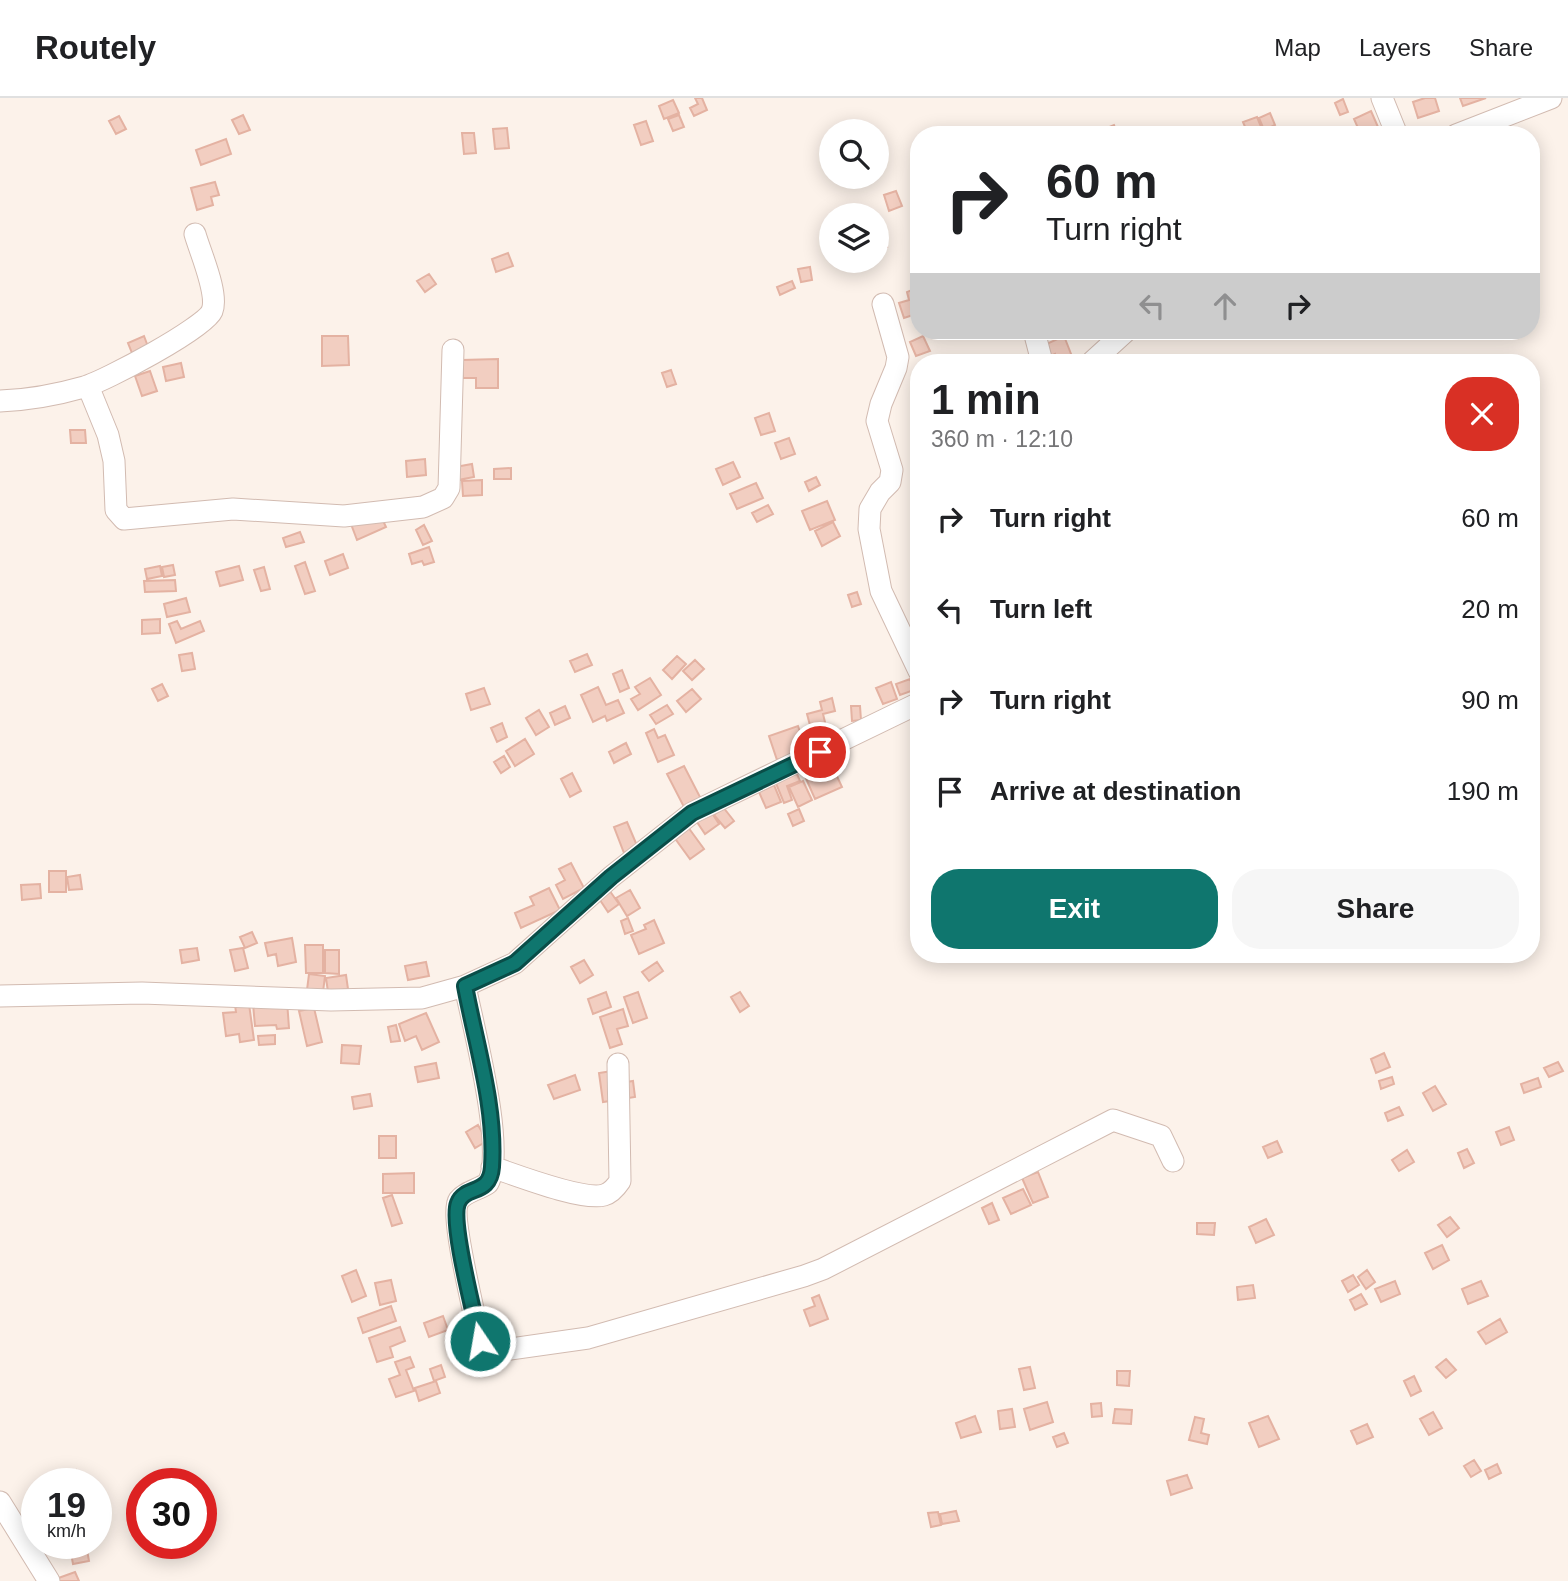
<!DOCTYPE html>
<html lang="en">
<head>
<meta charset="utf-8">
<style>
  body { margin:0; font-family:Arial,sans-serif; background:#f6f6f6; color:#202124; height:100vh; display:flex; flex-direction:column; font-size:26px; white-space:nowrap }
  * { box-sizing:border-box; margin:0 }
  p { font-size:23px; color:#757577 }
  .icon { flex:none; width:38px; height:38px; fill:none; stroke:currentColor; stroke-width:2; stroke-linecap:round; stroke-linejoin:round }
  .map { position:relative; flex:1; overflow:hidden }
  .sheet { position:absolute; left:910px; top:256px; width:630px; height:609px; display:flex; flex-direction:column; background:#fff; border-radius:28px; box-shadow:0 4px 18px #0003 }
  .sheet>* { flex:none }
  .top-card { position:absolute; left:910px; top:28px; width:630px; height:214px; border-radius:28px; box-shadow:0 4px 18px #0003; background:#fff; color:#202124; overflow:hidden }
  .fabs { position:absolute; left:819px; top:21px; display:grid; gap:14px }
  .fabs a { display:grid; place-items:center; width:70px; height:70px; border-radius:50%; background:#fff; box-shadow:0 4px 18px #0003; font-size:35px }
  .speed { position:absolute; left:21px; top:1370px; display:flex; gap:14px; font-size:35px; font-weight:700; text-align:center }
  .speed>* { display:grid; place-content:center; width:91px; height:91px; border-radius:50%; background:#fff; box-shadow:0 4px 18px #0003; line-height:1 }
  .speed small { font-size:18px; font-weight:400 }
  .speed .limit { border:10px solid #d22; background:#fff; color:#111 }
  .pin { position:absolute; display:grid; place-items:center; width:60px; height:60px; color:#fff; margin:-30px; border:4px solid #fff; border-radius:50%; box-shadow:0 2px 7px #0007 }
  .me { position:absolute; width:77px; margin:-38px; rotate:348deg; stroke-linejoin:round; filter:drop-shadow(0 0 5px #0008) }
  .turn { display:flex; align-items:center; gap:24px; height:147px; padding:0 21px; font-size:32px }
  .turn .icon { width:91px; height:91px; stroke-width:2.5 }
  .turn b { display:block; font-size:49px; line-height:60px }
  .lanes { display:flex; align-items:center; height:66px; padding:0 21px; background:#0003; justify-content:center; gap:35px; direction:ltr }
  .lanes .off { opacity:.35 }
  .round { display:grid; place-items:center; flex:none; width:74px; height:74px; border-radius:28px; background:#f6f6f6 }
  .overview { display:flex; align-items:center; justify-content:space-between; height:119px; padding:0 21px }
  h1 { font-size:42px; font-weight:800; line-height:52px }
  .action { display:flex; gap:14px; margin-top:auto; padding:14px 21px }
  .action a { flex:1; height:80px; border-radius:28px; background:#0f766e; color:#fff; font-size:28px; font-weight:800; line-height:80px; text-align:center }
  .action a+a { background:#f6f6f6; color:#202124 }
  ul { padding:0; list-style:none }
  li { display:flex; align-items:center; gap:21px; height:91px; padding:0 21px }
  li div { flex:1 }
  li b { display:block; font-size:26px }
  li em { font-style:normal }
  header { display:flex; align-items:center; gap:42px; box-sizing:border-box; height:98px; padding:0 35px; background:#fff; border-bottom:2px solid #e0e0e0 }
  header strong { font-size:33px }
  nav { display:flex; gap:38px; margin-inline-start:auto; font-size:24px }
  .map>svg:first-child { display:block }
</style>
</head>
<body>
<header>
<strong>Routely</strong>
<nav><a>Map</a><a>Layers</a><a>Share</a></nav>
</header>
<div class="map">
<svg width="1568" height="1483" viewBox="0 0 1568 1483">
  <rect width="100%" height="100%" fill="#fcf2ea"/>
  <path fill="#f2cec1" stroke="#e4b2a2" stroke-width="2" d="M695,0H702L707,12L694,18L690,10L698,6Z
    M1425,0H1435L1439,13L1418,20L1413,4Z
    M1460,0H1486L1463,8Z
    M1343,1L1348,14L1340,17L1335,5Z
    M673,2L679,15L664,21L659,8Z
    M1371,13L1378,29L1361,37L1354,21Z
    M1270,15L1275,27L1264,32L1259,20Z
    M243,17L250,32L239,36L232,22Z
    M679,17L684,29L673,33L668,21Z
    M119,18L126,31L116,36L109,23Z
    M1257,19L1262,31L1248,36L1243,24Z
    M646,23L653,43L641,47L634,27Z
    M1114,27L1118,37H1098L1097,34Z
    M507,30L509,50L495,51L493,31Z
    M462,35H474L476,55L464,56Z
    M226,41L231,56L201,67L196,52Z
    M215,84L219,97L211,99L213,107L197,112L191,90Z
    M896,93L902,108L889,113L884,97Z
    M881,135L887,149L877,154V137Z
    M508,155L513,168L496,174L492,161Z
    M810,169L812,182L801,184L798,171Z
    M429,176L436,186L425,194L417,183Z
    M792,183L795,190L780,197L777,189Z
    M917,190L919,215L904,220L899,205L909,202L907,194Z
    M144,238L150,254L134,260L128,245Z
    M322,238H348L349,267L322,268Z
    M923,238L930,253L916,258L910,244Z
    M1064,238L1073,261L1058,264L1055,256L1047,260L1042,248Z
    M498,261V290H476V280H463L462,262Z
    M181,265L184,279L166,283L163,269Z
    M671,272L676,286L667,289L662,275Z
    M150,273L157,293L142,298L135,278Z
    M769,315L775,333L761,337L755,320Z
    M70,332H85L86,345H71Z
    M789,340L795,356L781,361L775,345Z
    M425,361L426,377L407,379L406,363Z
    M733,364L740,379L723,387L716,371Z
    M472,366L474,379L458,382L455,369Z
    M511,370V381H494V371Z
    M816,379L820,387L809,393L805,384Z
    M482,382V397L463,398L462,383Z
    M756,385L763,400L737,411L730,396Z
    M827,403L835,422L810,432L802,413Z
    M768,407L773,416L757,424L752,415Z
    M379,414L386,429L357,442L351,426Z
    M833,424L840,438L822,448L815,433Z
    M424,427L432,443L423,447L416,432Z
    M300,434L304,444L286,449L283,440Z
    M429,449L434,464L424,467L422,463L412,466L409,456Z
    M343,456L348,470L330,477L325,463Z
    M305,464L315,493L305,496L295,468Z
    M173,467L175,477L164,479L162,469Z
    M160,468L162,478L147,481L145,471Z
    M239,468L243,482L220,488L216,474Z
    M264,469L270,491L261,493L254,472Z
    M175,482L176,493L145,494L144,483Z
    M857,494L861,506L852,509L848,497Z
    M186,500L190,514L167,519L164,506Z
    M160,521V535L142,536V522Z
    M177,523L181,531L200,523L204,533L176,545L169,526Z
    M192,555L195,571L182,573L179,557Z
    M587,556L592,567L575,574L570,563Z
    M677,558L686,566L672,581L663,572Z
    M695,562L704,571L692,582L683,573Z
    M622,572L629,590L620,594L613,576Z
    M650,580L661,597L638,612L631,601L640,596L635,589Z
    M910,581L914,592L900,597L896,586Z
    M891,584L897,601L883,606L876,590Z
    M162,586L168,598L158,603L152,591Z
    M598,589L606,607L618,602L624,615L607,623L605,618L593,624L581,597Z
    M484,590L490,606L471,612L466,596Z
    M692,591L701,601L686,614L677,603Z
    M832,600L835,613L823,616L826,628L811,631L807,616L822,612L820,604Z
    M667,607L673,616L656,626L650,617Z
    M565,608L570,620L555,627L550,615Z
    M851,608H860L861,622L852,623Z
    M539,612L549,629L536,637L526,620Z
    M502,625L507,639L497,644L491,630Z
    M798,628L806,652L777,662L769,638Z
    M654,631L658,640L665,637L674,657L658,664L646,635Z
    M525,641L534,656L515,668L506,653Z
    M626,645L631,656L614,665L609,654Z
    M504,658L510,669L501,675L494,664Z
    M684,668L701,701L684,709L667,676Z
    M816,671L819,680L835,674L842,689L815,701L804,676Z
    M796,674L800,683L787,688L792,702L784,705L775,683Z
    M572,675L581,693L570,699L561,681Z
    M803,683L812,702L798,709L789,689Z
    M774,687L781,704L766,710L759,694Z
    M723,709L734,723L725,730L714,717Z
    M799,711L804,723L793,728L788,716Z
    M710,712L719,726L705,736L695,721Z
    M627,724L638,750L624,755L614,729Z
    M685,725L704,751L690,761L671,735Z
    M571,765L584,790L563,801L556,787L565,782L559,771Z
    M49,773H66V794H49Z
    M80,777L82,791L69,792L67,779Z
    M40,786L41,800L22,802L21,787Z
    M607,789L619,806L608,814L596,796Z
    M549,790L560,812L521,830L515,815L534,807L530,799Z
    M630,792L640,810L627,818L616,800Z
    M628,820L633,833L625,836L621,823Z
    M654,822L664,845L639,856L631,837L646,831L644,827Z
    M252,834L257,845L245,850L240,839Z
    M292,840L296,864L278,868L276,856L268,858L265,845Z
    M305,847H323V875H306Z
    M197,850L199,862L182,865L180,852Z
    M243,850L248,870L235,873L230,852Z
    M325,852H339V876L325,875Z
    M584,862L593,877L580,885L571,869Z
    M426,864L429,878L408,882L405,868Z
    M657,864L663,873L649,883L642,874Z
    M309,876L325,878L323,894L307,892Z
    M346,877L348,891L328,894L326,880Z
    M606,894L611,909L593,916L588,901Z
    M638,894L647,920L633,925L624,899Z
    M740,894L749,908L740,914L731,899Z
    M287,903L289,930L277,931L276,927L255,928L253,906Z
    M249,906L254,942L240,944L239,936L226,938L223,915L236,914L235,907Z
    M314,910L322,944L307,948L299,913Z
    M623,911L628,928L617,931L622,946L610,950L600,919Z
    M426,915L439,944L422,952L416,938L405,943L399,926Z
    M396,927L400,943L391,944L388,929Z
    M275,937V946L259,947L258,938Z
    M342,947L361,948L359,966L341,965Z
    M1384,955L1390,969L1376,975L1371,961Z
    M1558,964L1563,973L1549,979L1544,970Z
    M436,965L439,980L418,984L415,969Z
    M612,973L614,986L633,983L635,999L603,1004L599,975Z
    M575,977L580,992L554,1001L548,987Z
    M1392,979L1394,986L1381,991L1379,983Z
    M1538,980L1541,989L1524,995L1521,986Z
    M1435,988L1446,1006L1433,1013L1423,995Z
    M370,996L372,1008L354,1011L352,999Z
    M1399,1009L1403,1017L1388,1023L1385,1015Z
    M478,1027L487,1043L475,1050L466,1034Z
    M1509,1029L1514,1042L1501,1047L1496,1034Z
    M379,1038H396V1060H379Z
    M1277,1043L1282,1054L1268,1060L1263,1049Z
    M1467,1051L1474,1065L1464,1070L1458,1055Z
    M1407,1052L1414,1064L1399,1073L1392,1062Z
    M1038,1074L1048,1099L1033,1105L1022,1080Z
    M414,1075V1095H383V1076Z
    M1023,1091L1031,1107L1011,1116L1003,1100Z
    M392,1097L402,1125L392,1128L383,1100Z
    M992,1105L999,1122L989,1126L982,1110Z
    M1450,1119L1459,1130L1447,1139L1438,1127Z
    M1266,1121L1274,1137L1256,1145L1249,1129Z
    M1197,1125H1215L1214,1137L1197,1136Z
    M1442,1147L1449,1162L1433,1171L1425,1155Z
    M356,1172L366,1198L352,1204L342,1178Z
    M1367,1172L1375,1184L1366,1191L1358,1179Z
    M1353,1177L1359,1187L1348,1194L1342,1183Z
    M391,1182L396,1203L380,1207L375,1185Z
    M1395,1183L1400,1196L1381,1204L1375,1191Z
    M1481,1183L1488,1198L1468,1206L1462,1191Z
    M1253,1187L1255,1200L1238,1202L1237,1189Z
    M1361,1196L1367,1206L1355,1212L1350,1202Z
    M819,1197L828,1221L810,1228L804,1212L815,1208L812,1200Z
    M391,1208L396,1223L363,1235L358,1220Z
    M443,1218L448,1232L429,1239L424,1225Z
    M1500,1221L1507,1234L1486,1246L1478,1234Z
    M400,1229L405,1243L390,1249L393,1259L377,1264L369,1240Z
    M410,1259L414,1269L406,1272L414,1293L396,1299L389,1281L400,1277L395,1264Z
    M1446,1261L1456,1272L1446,1280L1436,1269Z
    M441,1267L445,1279L434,1283L430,1271Z
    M1030,1269L1035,1290L1024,1292L1019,1271Z
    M1117,1273H1130L1129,1288L1117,1287Z
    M1414,1278L1421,1293L1411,1298L1404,1283Z
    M436,1283L440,1295L419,1303L415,1290Z
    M1047,1304L1053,1324L1030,1332L1024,1311Z
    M1101,1305L1102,1318L1092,1319L1091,1306Z
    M1012,1311L1015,1329L1000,1331L998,1313Z
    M1115,1311L1132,1312L1131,1326L1113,1325Z
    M1433,1314L1442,1330L1429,1337L1420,1321Z
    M975,1318L981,1334L961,1340L956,1325Z
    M1268,1318L1279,1341L1259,1349L1249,1325Z
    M1195,1319L1204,1321L1201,1335L1209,1337L1207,1346L1189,1342Z
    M1367,1326L1373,1339L1357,1346L1351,1333Z
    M1064,1335L1068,1345L1057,1349L1053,1339Z
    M1474,1362L1481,1373L1471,1379L1464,1368Z
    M1497,1366L1501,1375L1489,1381L1485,1372Z
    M76,1372L79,1382L67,1386L64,1376Z
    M1187,1377L1192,1390L1171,1397L1167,1383Z
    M956,1413L959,1423L942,1426L940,1416Z
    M938,1414L941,1427L931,1429L928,1415Z
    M87,1452L89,1463L73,1466L71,1455Z
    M75,1474L79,1483H53V1482Z"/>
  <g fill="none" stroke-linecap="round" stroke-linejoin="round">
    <g stroke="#d2bbb1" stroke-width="23">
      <path id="minor" d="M1382,0L1397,37
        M1456,37L1551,0
        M883,206L898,259L896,270L881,306L877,323L892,372L890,384L880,394L870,411L869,431L881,493L919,573
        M1034,233L1042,264
        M1092,264L1126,233
        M88,288L108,337L114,363L116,412L124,421L233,411L344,418L423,409L443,400L449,390L453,252
        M0,303C29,302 56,297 84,289C105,283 205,230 212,213C219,196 200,154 195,136
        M465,888C473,928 506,1052 488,1085C480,1091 465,1094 459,1102C449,1116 476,1221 480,1243L487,1251L504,1252L588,1240L804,1178L823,1171L1113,1022L1161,1038L1173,1063
        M0,898L142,895L331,902L422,900L465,888L515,865L611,779L692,715L919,605
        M492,1069C516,1077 582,1103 604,1097C611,1095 616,1089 620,1083L618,966
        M0,1404L49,1483"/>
    </g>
    <use href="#minor" stroke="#fff" stroke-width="21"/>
  </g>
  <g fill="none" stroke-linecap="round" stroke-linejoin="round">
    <g stroke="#0a4d48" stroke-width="18">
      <path id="route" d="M480,1243C475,1218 450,1125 458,1105C465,1087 490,1098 492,1069C496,1009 476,947 465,888L515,865L611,779L692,715L820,654"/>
    </g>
    <use href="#route" stroke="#0f766e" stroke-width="12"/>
  </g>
</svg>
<div class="fabs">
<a><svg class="icon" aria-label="search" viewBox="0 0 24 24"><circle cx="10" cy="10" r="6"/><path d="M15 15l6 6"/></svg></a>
<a><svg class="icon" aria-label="layers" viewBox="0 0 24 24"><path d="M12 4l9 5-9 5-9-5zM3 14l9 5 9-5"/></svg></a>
</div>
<div class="speed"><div>19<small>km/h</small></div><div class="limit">30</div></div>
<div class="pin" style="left:820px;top:654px;background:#d93025"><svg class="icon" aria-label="arrive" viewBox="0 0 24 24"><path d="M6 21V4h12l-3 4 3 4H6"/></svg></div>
<svg class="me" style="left:480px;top:1243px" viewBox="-20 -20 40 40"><circle r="17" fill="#0f766e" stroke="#fff" stroke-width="3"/><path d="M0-11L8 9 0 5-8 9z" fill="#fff"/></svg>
<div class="top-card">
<div class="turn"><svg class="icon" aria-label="right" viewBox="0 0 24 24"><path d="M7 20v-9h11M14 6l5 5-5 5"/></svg><div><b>60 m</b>Turn right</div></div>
<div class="lanes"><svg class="icon off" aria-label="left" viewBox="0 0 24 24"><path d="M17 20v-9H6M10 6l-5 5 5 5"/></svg><svg class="icon off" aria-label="ahead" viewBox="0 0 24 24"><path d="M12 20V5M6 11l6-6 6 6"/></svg><svg class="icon" aria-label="right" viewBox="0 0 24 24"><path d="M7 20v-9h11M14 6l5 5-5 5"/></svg></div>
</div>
<section class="sheet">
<div class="overview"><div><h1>1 min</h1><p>360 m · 12:10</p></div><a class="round" style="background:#d93025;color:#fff"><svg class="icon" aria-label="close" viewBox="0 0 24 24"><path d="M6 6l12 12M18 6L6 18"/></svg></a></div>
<ul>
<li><svg class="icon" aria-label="right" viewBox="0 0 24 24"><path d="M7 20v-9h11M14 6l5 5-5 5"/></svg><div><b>Turn right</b></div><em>60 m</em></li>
<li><svg class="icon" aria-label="left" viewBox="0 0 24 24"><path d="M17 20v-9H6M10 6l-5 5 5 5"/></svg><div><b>Turn left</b></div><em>20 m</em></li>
<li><svg class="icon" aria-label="right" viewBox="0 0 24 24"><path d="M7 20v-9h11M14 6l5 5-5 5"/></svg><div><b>Turn right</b></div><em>90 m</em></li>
<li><svg class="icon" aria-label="arrive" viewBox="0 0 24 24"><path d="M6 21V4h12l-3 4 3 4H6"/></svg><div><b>Arrive at destination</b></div><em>190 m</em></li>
</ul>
<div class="action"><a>Exit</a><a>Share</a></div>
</section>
</div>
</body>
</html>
